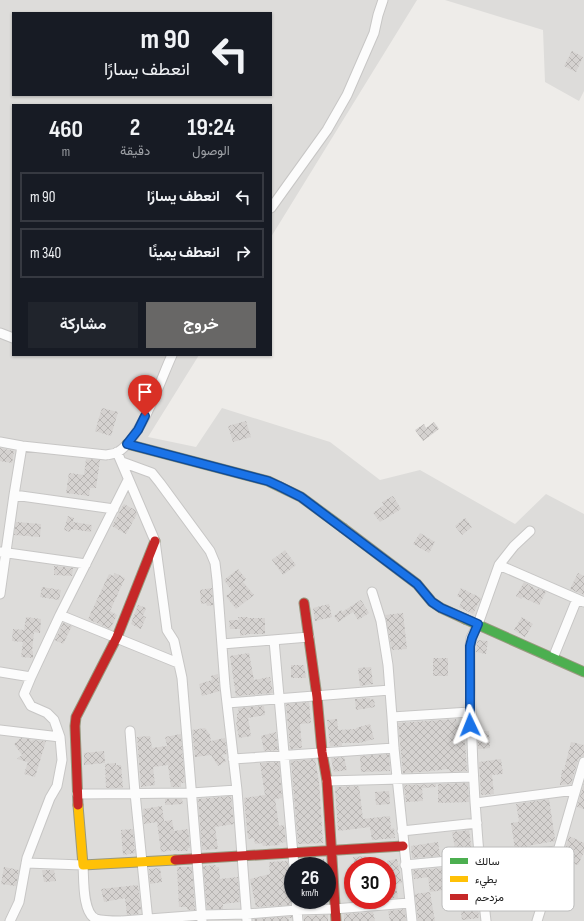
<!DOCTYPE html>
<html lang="ar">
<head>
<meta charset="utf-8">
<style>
  body { margin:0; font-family:"Sofia Sans Condensed",Vazirmatn,sans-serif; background:#20242c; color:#f1f3f6; direction:rtl; height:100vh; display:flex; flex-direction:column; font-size:15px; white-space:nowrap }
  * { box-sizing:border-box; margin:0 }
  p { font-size:13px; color:#9ea1a6 }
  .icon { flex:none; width:22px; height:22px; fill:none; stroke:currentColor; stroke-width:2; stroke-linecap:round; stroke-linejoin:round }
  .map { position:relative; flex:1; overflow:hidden; direction:ltr }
  .side { position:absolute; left:12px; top:104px; width:260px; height:252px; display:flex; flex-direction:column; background:#171b24; border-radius:0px; box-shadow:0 1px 3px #0004; direction:rtl }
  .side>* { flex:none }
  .top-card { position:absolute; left:12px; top:12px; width:260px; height:84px; border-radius:0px; box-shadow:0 1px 3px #0004; direction:rtl; background:#171b24; color:#f1f3f6; overflow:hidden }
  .speed { position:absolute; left:284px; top:857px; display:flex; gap:8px; font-size:20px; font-weight:700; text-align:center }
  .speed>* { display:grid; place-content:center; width:52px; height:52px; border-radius:50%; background:#171b24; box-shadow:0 1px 3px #0004; line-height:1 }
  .speed small { font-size:10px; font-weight:400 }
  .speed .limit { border:6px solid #d22; background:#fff; color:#111 }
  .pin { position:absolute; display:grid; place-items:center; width:34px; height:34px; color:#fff; margin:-41px -17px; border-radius:50% 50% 50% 0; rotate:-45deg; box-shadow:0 0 4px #0007 }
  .pin .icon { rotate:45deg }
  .me { position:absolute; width:44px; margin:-22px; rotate:358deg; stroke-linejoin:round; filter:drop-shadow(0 0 3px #0008) }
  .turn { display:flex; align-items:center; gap:14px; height:84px; padding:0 16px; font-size:18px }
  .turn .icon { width:52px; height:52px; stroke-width:2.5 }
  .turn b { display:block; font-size:28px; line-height:34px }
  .eta { display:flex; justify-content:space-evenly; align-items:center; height:68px; text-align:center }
  .eta b { font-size:24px; font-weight:700; line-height:28px }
  .button { display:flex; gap:8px; margin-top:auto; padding:8px 16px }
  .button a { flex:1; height:46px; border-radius:0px; background:#686766; color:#fff; font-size:16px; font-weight:700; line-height:46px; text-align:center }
  .button a+a { background:#20242c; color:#f1f3f6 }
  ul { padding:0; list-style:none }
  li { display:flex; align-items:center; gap:12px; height:50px; margin:0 8px 6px; padding:0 8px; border:2px solid #363941; border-radius:0px }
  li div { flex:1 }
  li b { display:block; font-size:15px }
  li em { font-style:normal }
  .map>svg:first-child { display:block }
</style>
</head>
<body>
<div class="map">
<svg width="584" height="921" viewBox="0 0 584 921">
  <defs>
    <pattern id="building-cross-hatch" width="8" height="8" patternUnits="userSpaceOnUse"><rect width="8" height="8" fill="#d5d2d0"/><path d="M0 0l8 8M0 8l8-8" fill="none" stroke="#b7b4b2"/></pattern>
  </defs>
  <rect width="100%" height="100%" fill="#eeece9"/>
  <path fill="#dddcda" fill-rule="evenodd" d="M0,0H417L271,237V105H13V355H199L148,437L196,447L222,408L330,442L380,480L420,470L515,524L546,494L584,514V921H0ZM13,13H271V95H13ZM293,866H327V900H293ZM353,866H387V900H353Z
    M445,0H584V91L579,101L545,82L543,30Z"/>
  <path fill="url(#building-cross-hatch)" d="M572,51L583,57L576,72L564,66Z
    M102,408L118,412L111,436L95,431Z
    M246,421L251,437L233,442L228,426Z
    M434,422L439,429L423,441L415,430L424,424L426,428Z
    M0,448L14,451L12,463L0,461Z
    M86,459L100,460L96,488H90L89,496L66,493L69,473L84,475Z
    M393,496L401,509L380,522L373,513L384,505L382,502Z
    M124,504L135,510L137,514L126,534L112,526Z
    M68,516L74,518L73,522L92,525L91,532L71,529L70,532L64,530Z
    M465,518L472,527L462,535L455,526Z
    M16,522L41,524L40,537L14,535Z
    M420,533L435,542L429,553L413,544Z
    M285,550L296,565L283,575L272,560Z
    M54,566L73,568L72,576L54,575Z
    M238,569L246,579L243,582L254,595L236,609L226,596L232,591L224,580Z
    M115,573L125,578L110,611L117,615L110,629L88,619L109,574L113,576Z
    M578,573L584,576V595L570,589Z
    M524,582L537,590L538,588L546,592L539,605L522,597L521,599L516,596Z
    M42,587L61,590L59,600L40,597Z
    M212,588L213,605L207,606L206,603L201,604L200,590Z
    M461,588L481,598L473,614L459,607L463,599L457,596Z
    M361,600L369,613L358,620L353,612L338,622L334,616L341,610L342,612Z
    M329,604L332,617L315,621L313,608Z
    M138,605L146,608L143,616L146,617L141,629L131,624Z
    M403,613L407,649L392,650L385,615Z
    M26,617L41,619L40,633L34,632L32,651H33V658L21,657L23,642L12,641L13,629L24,630Z
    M238,617H248V618H265V634H249L240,636V629H230L229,620H239Z
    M522,617L533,624L525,637L514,630Z
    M63,623L72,626L63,644L55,640Z
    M477,640L488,641L486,654L476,652Z
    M249,653L254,680L270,677L273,693L236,696L230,656Z
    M433,658H448V676H433Z
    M291,665H304L306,678H291Z
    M371,667L373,684L360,686L358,668Z
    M218,674L220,691L202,696L199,684L212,680L211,676Z
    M370,698V700L374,699L375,707L356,710L355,699Z
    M309,702L311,723L300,724L302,748L290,749L286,704Z
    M264,706L265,715L248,718L251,736L239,738L236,722H237V714L239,713L238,708Z
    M337,719L338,729L339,730L356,729V728L370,724L374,739L359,743H342V746H330L327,720Z
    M456,719L457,725L464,724L467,771L450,772L449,769L422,772L403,773L398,723Z
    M205,728L210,735L211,741L225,738L227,754L222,755L226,761L218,766L211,755L195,757L192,730Z
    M489,731L490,748L478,749V732Z
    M276,732L278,750L264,751L261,736Z
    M181,734L185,783H181V787H171L168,765L153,767L155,785L141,787L137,737L150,736L152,748L167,746L165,737Z
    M21,738L30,739L31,741L33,740L46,741L35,777L24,774L28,762L17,759L22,755L14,744Z
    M571,742L584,745V756L580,757L578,760L571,784L560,785L562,770H564Z
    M104,751L105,763L84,765V753Z
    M389,754L390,771L361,772L360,756Z
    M344,757L347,770L334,772L331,758Z
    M315,759L319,782L323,843L298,844L291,761Z
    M501,759L503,774L492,775L494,794L481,795L479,762Z
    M279,762L282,798L275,799L279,826L284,825L286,842L279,843L280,845L263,846L262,843L255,844L254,838L248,839L244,798L265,795L260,763Z
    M116,763V765H121L123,788H106L105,764Z
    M468,783L469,802L438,803V784Z
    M584,783V809L577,807Z
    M436,784V787L422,788L423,801L406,802L404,785Z
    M359,786L363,819L390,816L391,829L394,828L395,838L372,840L370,827L338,831L335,787Z
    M389,791L390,804L376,805L375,792Z
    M231,796L234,824L215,827L218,849L202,850L198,799Z
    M165,799H182L183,804L165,805Z
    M549,799L555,839V841L527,846L531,847L515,849L511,823L518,822L519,820L516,804Z
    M162,806L164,821L172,820L174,831L188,829L190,848H188V851H176L175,850L161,852L157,822L144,824L143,809Z
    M133,829L135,853L123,855L121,830Z
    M469,830L472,851L456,854L452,832Z
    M569,836L584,843V852L578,865L562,860Z
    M438,842L440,856L412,858L411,846Z
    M366,856L368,866H355L353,857Z
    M324,859V866H300V860Z
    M397,859L402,883L396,884L398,898H391V895L387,896V861Z
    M288,861L289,870H288L292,896L290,905L256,907L250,879L270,874L269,862Z
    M216,865V867H219L220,879L238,877L240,902L223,904V909H207L203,866Z
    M454,866H463L465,878L470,877L472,887L467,888L468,897L477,898L479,918L462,920L458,888L430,892L428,877L414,879L413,870L442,868L444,879L457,876Z
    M4,867L19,870L16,886L1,884Z
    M177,867H192L195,910H188L187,907H179Z
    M160,868L162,882L150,884L149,869Z
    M42,870H54L56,881L44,882Z
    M138,885L141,910H138L139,914L127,915L125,898L104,902L101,889Z
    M430,892L435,921H418L415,894Z
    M405,909L406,921H390L388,911Z
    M373,912L375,921H344V914Z
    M328,915V921H304V916Z
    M292,916V918H288L289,921H254V919Z"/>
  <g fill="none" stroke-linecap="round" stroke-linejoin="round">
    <g stroke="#c7c6c5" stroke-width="11">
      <path id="street" d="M271,208L327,130L347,95L374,33L378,15L383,0
        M0,333L13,338
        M0,442L22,446L106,455C110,454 115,454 118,452C142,437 160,381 172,355
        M117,452L155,541L167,630L174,641L182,678L202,921
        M122,462L152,473L160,483L210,551L215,563L217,580L225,686L237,790L247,921
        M14,495L114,509
        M1,552L86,564
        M499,565L584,602
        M372,592L381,621L388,665L392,717
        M0,594L14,495L22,446
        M60,615L178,663
        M274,640L294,866
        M222,644L309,637
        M553,658L577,599
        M0,672L31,677L24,694L31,706L47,713L54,720L60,737L62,760L57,786L50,798L27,858L19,902L10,921
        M31,677L60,615L128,480
        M227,703L390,690
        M0,730L60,737
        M130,731L135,793L148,921
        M233,759L394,748
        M327,781L473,777
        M77,794L191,793L237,790
        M476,803L575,790
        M402,831L477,823
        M26,863L83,865C84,878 82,913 96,919C102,921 114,921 121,921
        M405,865L557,851
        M296,900L298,921
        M122,921L202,915L247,914L297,910L334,909L409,903
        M412,921L394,748L392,717L470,712
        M486,921C475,829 470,738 470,646L471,638L478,624L499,565L514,546L530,531
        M537,921C554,868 568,815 584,762"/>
    </g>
    <g stroke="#99997f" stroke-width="11">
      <path id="fast" d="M127,444L268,481L301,497L343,528
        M465,619L584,672"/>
    </g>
    <g stroke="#99997f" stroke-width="11">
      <path id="slow" d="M343,528L417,584L432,602L441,608L465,619
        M78,805L83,865L175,860"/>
    </g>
    <g stroke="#99997f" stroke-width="11">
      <path id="jam" d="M304,603L317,697L322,752L327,781L336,921
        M78,805L75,726L76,717L117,637L155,541
        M175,860L403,846"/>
    </g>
    <use href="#street" stroke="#fcfcfc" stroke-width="9"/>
    <use href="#fast" stroke="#4caf50" stroke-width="9"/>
    <use href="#slow" stroke="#ffc107" stroke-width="9"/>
    <use href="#jam" stroke="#c62828" stroke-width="9"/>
  </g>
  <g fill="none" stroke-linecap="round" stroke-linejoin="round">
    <g stroke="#114b97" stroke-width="10">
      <path id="route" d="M145,416L138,430L127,444L268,481L279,486L301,497L417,584L432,602L441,608L478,624L472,638L470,646V725"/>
    </g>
    <use href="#route" stroke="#1a73e8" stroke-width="7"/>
  </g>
  <rect x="442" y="847" width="132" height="64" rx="6" fill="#fff" stroke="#bcbcbc" stroke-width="1"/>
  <rect x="450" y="858" width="18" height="6" fill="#4caf50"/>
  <rect x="450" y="876" width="18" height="6" fill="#ffc107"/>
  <rect x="450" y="894" width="18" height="6" fill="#c62828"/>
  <g font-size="11" fill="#202020">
    <text x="475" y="865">سالك</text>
    <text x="475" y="883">بطيء</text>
    <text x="475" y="901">مزدحم</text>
  </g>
</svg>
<div class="speed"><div>26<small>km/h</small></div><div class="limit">30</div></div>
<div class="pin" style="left:145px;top:416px;background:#d93025"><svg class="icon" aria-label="arrive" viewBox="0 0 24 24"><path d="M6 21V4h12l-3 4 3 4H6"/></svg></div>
<svg class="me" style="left:470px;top:725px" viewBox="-20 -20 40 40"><path d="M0-17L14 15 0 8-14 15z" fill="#1a73e8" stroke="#fff" stroke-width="4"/></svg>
<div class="top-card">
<div class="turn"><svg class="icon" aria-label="left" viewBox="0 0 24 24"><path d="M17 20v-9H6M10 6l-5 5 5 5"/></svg><div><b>90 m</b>انعطف يسارًا</div></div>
</div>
<section class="side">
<div class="eta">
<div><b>19:24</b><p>الوصول</p></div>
<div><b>2</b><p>دقيقة</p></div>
<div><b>460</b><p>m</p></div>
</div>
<ul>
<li><svg class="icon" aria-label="left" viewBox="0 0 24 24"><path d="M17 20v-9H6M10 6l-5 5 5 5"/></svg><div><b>انعطف يسارًا</b></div><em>90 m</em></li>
<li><svg class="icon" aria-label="right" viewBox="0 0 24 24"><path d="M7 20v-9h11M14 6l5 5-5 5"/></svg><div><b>انعطف يمينًا</b></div><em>340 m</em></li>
</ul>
<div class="button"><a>خروج</a><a>مشاركة</a></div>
</section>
</div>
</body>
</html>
